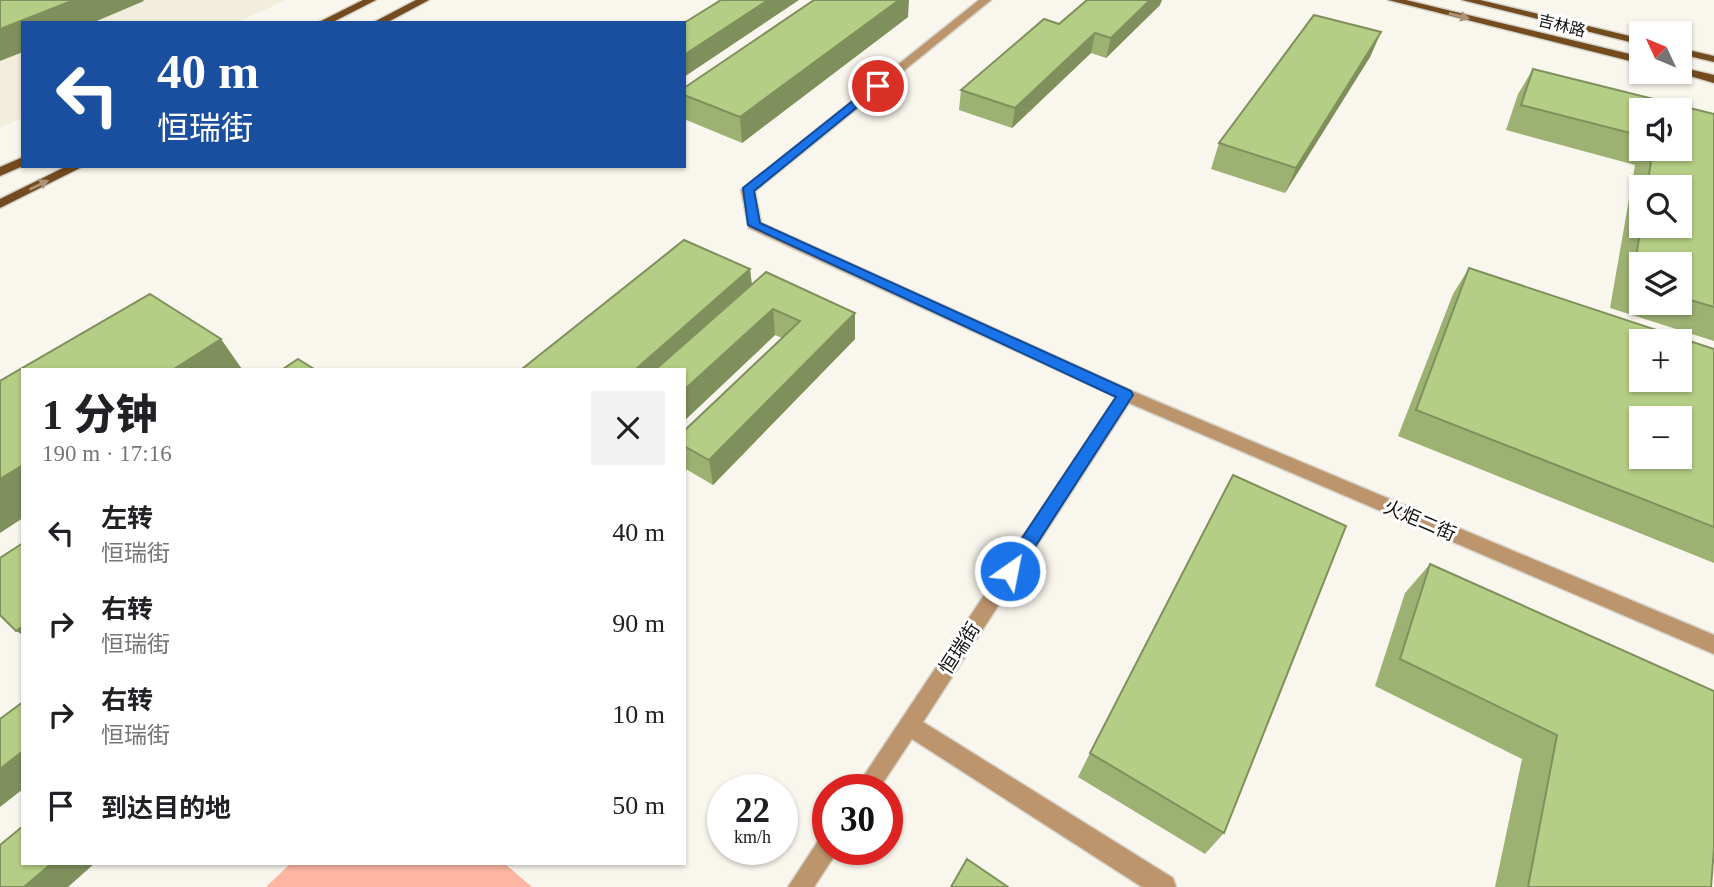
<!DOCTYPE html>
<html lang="zh">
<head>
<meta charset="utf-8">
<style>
  body { margin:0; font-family:"Times New Roman","Noto Sans SC",serif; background:#f2f2f2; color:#202124; height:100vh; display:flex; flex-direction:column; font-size:26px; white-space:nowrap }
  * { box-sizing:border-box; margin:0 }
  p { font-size:23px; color:#757577 }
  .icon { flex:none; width:38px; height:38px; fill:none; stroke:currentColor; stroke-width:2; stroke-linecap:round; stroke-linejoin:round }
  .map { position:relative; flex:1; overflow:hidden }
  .sheet { position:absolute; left:21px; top:368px; width:665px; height:497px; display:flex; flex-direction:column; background:#fff; border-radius:0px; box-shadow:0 2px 5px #0004 }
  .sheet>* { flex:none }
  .banner { position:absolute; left:21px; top:21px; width:665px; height:147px; border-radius:0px; box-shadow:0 2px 5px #0004; background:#1a4fa0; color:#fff; overflow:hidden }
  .needle { width:46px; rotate:314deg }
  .tools { position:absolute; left:1629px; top:21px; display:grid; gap:14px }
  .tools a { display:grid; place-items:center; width:63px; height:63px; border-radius:0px; background:#fff; box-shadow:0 2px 5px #0004; font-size:35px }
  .speed { position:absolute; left:707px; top:774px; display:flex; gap:14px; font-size:35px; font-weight:700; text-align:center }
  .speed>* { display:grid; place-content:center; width:91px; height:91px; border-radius:50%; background:#fff; box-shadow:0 2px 5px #0004; line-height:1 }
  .speed small { font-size:18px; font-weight:400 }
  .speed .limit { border:10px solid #d22; background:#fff; color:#111 }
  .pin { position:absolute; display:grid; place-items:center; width:60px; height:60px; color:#fff; margin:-30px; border:4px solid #fff; border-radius:50%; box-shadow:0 2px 7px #0007 }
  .me { position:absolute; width:77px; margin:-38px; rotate:33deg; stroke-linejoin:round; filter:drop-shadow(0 0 5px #0008) }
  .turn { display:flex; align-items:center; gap:24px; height:147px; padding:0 21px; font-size:32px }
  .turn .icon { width:91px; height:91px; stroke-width:2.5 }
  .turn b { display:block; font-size:49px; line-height:60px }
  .round { display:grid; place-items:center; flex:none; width:74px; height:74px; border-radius:0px; background:#f2f2f2 }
  .headline { display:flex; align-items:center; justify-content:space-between; height:119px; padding:0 21px }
  h1 { font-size:42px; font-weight:800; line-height:52px }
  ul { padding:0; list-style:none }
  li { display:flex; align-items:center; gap:21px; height:91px; padding:0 21px }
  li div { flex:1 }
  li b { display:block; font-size:26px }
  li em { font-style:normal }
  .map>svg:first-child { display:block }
</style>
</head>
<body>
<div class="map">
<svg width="1714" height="887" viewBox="0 0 1714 887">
  <rect width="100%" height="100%" fill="#f9f6ed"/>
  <path fill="#f2eedd" d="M0,0H286L235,23H23V118L0,128Z"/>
  <path fill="#fcb6a2" d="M291,863H504L532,887H266Z"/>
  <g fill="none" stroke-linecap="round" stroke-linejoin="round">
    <g stroke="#d4d2c9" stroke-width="3">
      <path id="street" d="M979,0H991L755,191L761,223L1132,391L1714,635V654L1129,403L923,722L1173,878L1176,887H1142L912,739L879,789H855L1116,397L749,228L741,190Z
        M828,834V849H839L814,887H788L820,838Z"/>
    </g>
    <g stroke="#d4d2c9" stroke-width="3">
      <path id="primary" d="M363,0H376L331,23H317Z
        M416,0H429L386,23H372Z
        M1388,0H1406L1642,57V64Z
        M1462,0H1480L1642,39V45Z
        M1680,48L1714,56V62L1680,54Z
        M1680,67L1714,75V83L1676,72H1680Z
        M23,157V166L0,176V167Z
        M67,166H84L0,208V199Z"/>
    </g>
    <use href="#street" fill="#bd956d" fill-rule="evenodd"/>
    <use href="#primary" fill="#744b1e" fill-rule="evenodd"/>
  </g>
  <path fill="#9cb172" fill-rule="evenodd" d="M1160,5L1106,58L1091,53L1012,128L959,110L961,90L1059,24Z
    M908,17L742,143L684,119V88Z
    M1381,32L1370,57L1285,193L1211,169L1219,143Z
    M1533,69L1714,114V341L1610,308L1635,165L1506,130L1518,94ZM1642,110L1680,149H1642ZM1642,187H1680L1642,226ZM1642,264H1680V303H1642Z
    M1469,268L1714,349V563L1398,436L1453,294Z
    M750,269L752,285L855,339L713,485L684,468V431L782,338L775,335L684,421V369Z
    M1430,564L1711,887H1495L1522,759L1375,686L1405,593Z
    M1090,753L1224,833L1205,854L1078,777Z"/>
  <path fill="#7f905d" d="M74,0H143L144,1L92,23H23V52L0,61V29Z
    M768,0H799L684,77V55Z
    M899,0H909L908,17L742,143L740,117Z
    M1150,0H1162L1160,5L1106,58L1111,38Z
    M1381,32L1370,57L1285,193L1296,168Z
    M1095,33L1091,53L1012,128L1015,108Z
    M750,269L753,295L671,369H636Z
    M773,309L775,335L684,421V390Z
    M855,313V339L713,485L709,460Z
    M221,339L242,369H174Z
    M23,465V518L0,533V479Z
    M23,626V635L16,631Z
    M23,751V789L0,807V769Z
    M52,863H95L68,887H24Z"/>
  <path fill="#b5ce85" stroke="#7f905d" stroke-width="2" fill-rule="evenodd" d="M0,0H74L0,29Z
    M721,0H768L684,55V23Z
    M814,0H899L740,117L684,95V88Z
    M1087,0H1150L1111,38L1095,33L1015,108L961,90L1044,19L1059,24Z
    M1314,15L1381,32L1296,168L1219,143Z
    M1533,69L1714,114V307L1680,297V264H1642V285L1632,282L1642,220V226H1680V187H1647L1653,149H1680V110H1642V136L1521,105Z
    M684,240L750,269L636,369H522Z
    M1469,268L1714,349V527L1416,410ZM1642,341H1680V380H1642ZM1642,418H1680V457H1642Z
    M766,272L855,313L709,460L684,446V431L800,321L773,309L684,390V369H656Z
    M150,294L221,339L174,369H23V465L0,479V381Z
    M298,359L314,369H283Z
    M1233,475L1346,526L1224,833L1090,753Z
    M23,543V626L16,631L0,615V558Z
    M1430,564L1714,691V848L1711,887H1528L1557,735L1400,659Z
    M23,702V751L0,769V719Z
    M23,826V863H52L24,887H0V845Z
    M967,859L1008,887H951Z"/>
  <defs><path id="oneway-solid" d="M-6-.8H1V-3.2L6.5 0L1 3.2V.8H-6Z" transform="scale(1.75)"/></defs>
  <g fill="#ac9378">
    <use href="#oneway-solid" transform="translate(1459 16) rotate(14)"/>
    <use href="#oneway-solid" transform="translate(39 185) rotate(-26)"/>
  </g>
  <path fill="#1a73e8" stroke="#114b97" stroke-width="2" d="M874,84L883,86L754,191L760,223L1131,391L1133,395L1016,576L1010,578L1001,571L1004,565L1116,397L748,225L743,188Z"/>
  <g text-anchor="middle" stroke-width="6" stroke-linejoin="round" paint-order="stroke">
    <g font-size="16" fill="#13120f" stroke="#fff">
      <text transform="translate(1562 25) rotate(14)" y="6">吉林路</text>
    </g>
    <g font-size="19" fill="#13120f" stroke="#fff">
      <text transform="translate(1420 520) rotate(23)" y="7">火炬二街</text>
      <text transform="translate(959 648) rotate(-57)" y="7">恒瑞街</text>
    </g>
  </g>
</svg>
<div class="tools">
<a><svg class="needle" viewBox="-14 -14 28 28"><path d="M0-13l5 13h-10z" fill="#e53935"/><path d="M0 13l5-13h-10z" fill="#757577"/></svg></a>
<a><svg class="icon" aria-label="sound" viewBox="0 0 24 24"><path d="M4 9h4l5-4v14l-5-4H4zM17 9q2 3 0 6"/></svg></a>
<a><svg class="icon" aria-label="search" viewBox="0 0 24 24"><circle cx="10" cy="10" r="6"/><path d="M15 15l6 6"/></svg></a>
<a><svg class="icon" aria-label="layers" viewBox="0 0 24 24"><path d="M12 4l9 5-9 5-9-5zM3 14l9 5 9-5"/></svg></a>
<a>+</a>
<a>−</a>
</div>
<div class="speed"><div>22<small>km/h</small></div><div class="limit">30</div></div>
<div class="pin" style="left:878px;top:86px;background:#d93025"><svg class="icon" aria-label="arrive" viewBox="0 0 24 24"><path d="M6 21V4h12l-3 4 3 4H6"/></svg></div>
<svg class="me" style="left:1010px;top:571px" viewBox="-20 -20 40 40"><circle r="17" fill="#1a73e8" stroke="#fff" stroke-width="3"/><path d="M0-11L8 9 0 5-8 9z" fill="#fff"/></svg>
<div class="banner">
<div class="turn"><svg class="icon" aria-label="left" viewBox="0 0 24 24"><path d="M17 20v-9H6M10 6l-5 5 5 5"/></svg><div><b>40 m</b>恒瑞街</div></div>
</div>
<section class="sheet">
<div class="headline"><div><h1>1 分钟</h1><p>190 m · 17:16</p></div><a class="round"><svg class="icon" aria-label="close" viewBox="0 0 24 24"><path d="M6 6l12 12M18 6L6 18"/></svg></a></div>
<ul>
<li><svg class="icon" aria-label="left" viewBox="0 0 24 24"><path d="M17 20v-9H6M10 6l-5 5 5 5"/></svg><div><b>左转</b><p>恒瑞街</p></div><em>40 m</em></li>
<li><svg class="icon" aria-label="right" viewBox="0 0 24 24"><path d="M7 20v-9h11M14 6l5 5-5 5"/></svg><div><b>右转</b><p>恒瑞街</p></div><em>90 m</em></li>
<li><svg class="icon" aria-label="right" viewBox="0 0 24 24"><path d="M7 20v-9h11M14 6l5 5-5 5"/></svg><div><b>右转</b><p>恒瑞街</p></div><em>10 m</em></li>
<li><svg class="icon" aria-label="arrive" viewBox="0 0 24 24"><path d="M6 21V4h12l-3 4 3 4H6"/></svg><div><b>到达目的地</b></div><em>50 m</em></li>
</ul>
</section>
</div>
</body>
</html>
